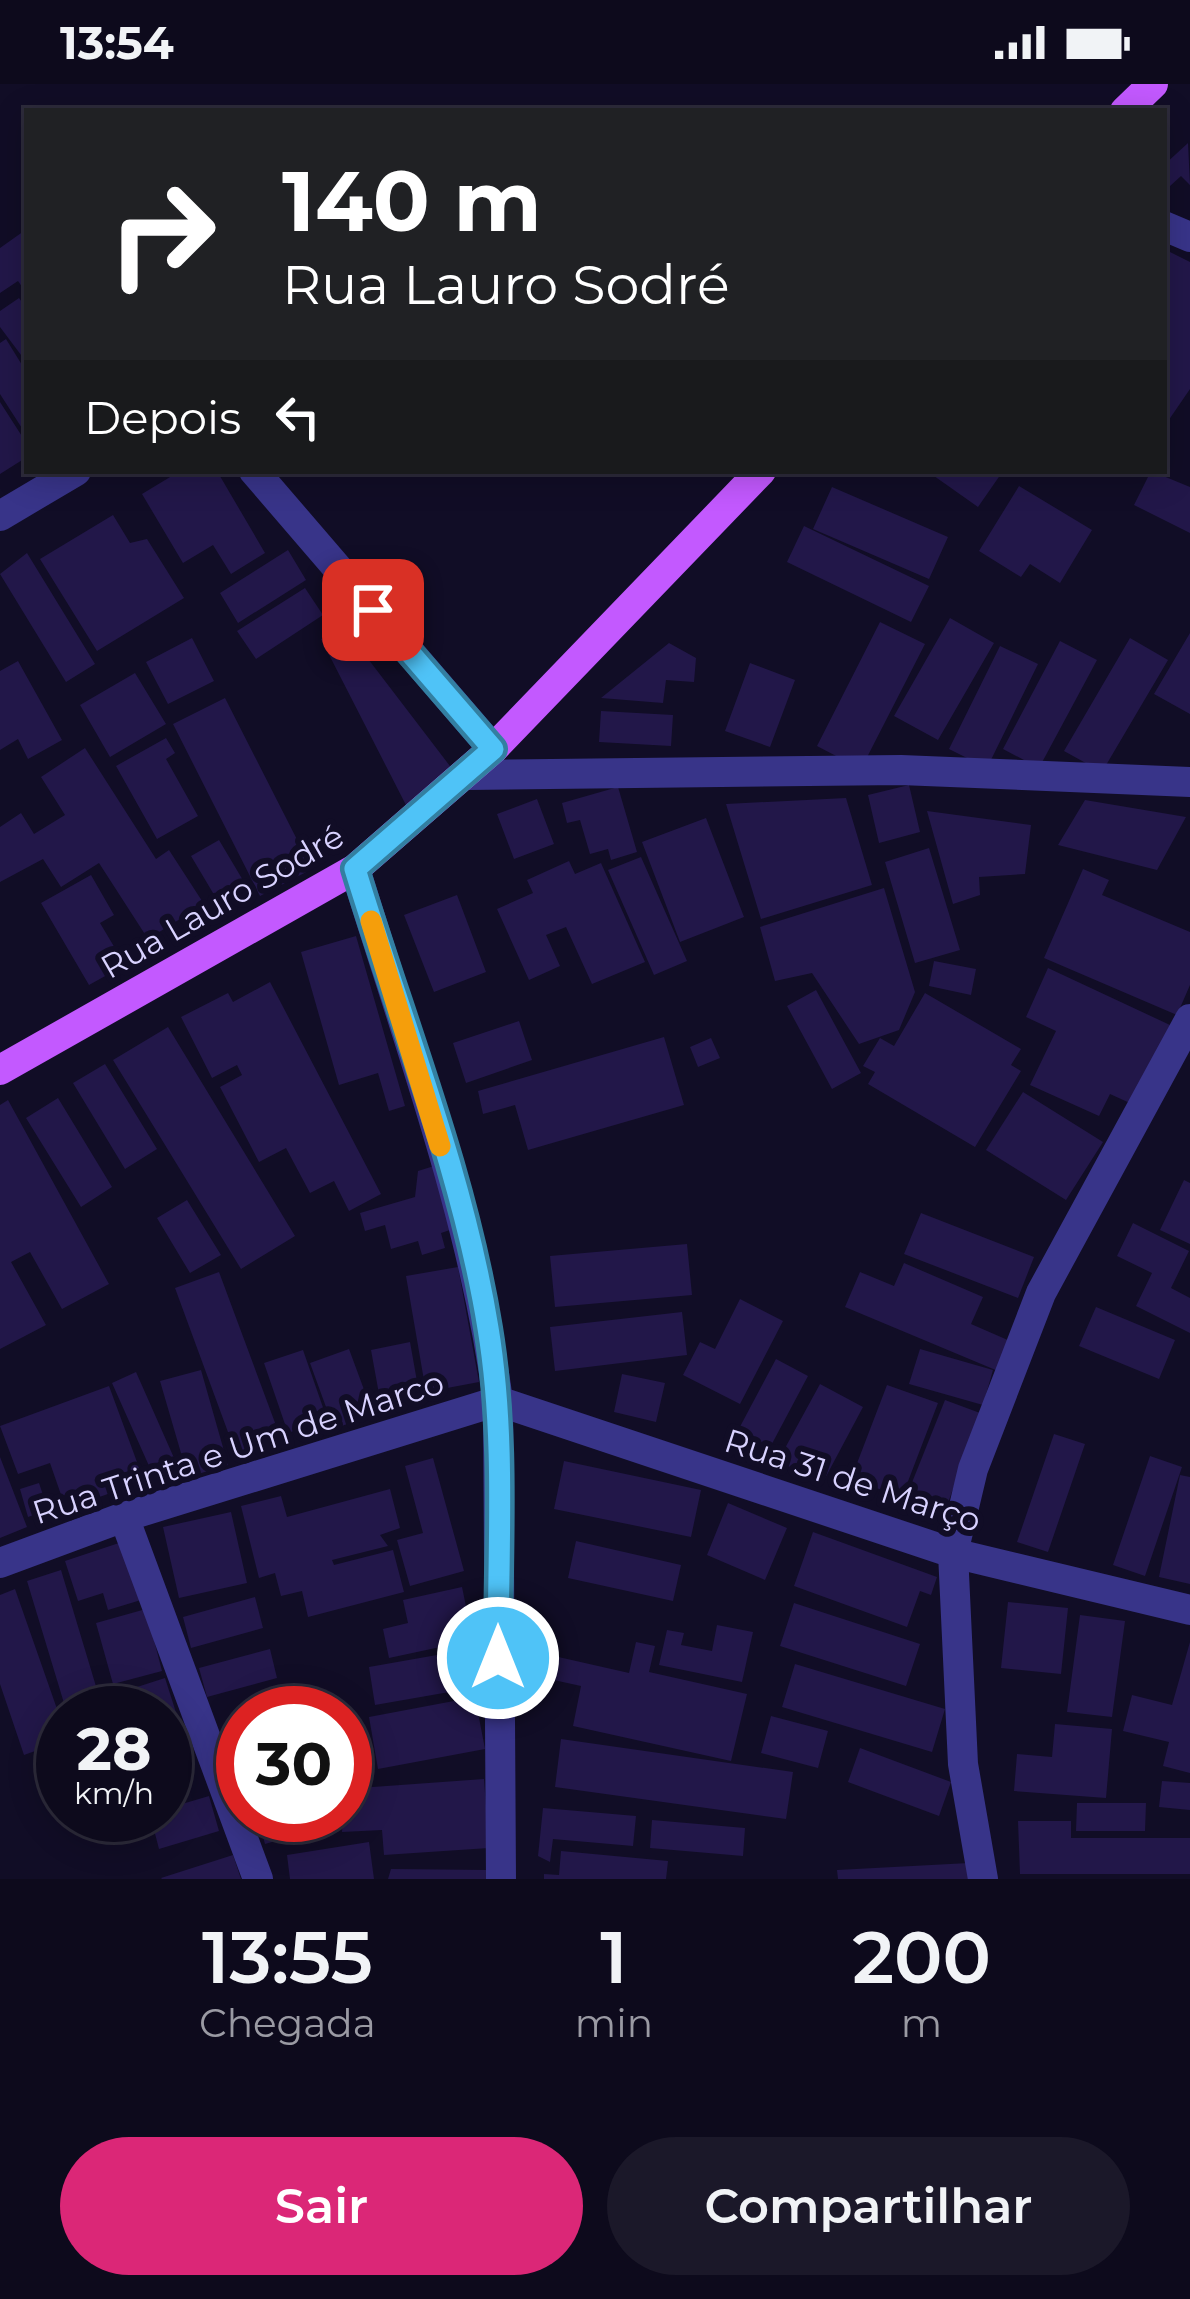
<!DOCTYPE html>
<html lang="pt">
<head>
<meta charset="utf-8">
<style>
  body { margin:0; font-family:Montserrat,sans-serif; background:#1b1829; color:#f1f3f6; height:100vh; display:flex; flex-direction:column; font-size:45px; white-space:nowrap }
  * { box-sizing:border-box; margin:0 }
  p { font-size:39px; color:#9a9aa3 }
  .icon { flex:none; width:66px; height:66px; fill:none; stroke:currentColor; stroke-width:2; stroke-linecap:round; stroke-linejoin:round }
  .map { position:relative; height:1795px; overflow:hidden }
  .panel { display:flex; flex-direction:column; background:#0d0a1c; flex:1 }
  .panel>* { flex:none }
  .guide { position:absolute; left:24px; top:24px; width:1143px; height:366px; border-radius:0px; box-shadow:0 6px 30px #0003,0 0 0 3px #2d2b3b; background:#202124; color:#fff; overflow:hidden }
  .speed { position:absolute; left:36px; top:1602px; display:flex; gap:24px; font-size:60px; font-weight:700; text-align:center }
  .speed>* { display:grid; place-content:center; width:156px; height:156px; border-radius:50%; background:#0d0a1c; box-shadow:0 6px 30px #0003,0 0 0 3px #2d2b3b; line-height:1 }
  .speed small { font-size:30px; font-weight:400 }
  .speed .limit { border:18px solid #d22; background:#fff; color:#111 }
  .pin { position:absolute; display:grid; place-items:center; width:102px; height:102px; color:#fff; margin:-51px; border-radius:24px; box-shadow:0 6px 18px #0006 }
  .me { position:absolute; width:132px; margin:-66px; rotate:0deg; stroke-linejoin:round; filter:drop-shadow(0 0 9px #0008) }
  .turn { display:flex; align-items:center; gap:42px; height:252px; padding:0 60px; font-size:54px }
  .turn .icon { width:156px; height:156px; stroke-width:2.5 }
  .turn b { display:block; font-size:84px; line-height:102px }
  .then { display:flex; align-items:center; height:114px; padding:0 60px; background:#0003; gap:24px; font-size:45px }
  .eta { display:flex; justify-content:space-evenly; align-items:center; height:204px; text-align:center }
  .eta b { font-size:72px; font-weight:600; line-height:84px }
  .action { display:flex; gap:24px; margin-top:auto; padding:24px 60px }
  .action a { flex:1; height:138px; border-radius:72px; background:#db2777; color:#fff; font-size:48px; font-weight:600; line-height:138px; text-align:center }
  .action a+a { background:#1b1829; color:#f1f3f6 }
  .status { display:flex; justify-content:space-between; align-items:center; height:84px; padding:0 60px; background:#0d0a1c; direction:ltr }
  .status svg { height:33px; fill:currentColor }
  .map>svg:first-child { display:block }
</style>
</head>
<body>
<div class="status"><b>13:54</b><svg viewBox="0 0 49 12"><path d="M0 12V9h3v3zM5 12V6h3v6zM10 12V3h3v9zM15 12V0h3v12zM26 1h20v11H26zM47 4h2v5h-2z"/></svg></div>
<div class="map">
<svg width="1190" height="1795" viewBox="0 0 1190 1795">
  <rect width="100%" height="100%" fill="#110d26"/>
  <path fill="#221749" d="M1188,59L1190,101L1181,92L1169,103L1164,81Z
    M24,147L27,210L18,197L0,209V164Z
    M1164,165L1190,178V305L1164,343Z
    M19,214L27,225V279L0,243V227Z
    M6,255L27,289V352L0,310V259Z
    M0,318L27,360V373L0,390Z
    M180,387H217L265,469L231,490L213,461L183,479L142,410Z
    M927,387H1003L978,423Z
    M1151,387L1190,403V449L1134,421Z
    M1019,402L1092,446L1060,499L1030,480L1021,493L979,467Z
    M832,403L948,453L929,495L813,445Z
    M113,431L130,459L147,455L184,514L97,567L40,475Z
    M804,442L929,502L911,538L787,478Z
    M288,466L306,496L238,539L220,509Z
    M27,469L95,580L66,598L0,490Z
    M305,504L323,531L256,575L237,547Z
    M950,534L994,559L938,656L894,632Z
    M880,538L925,560L861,685L817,662Z
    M346,546L453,686L408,725L321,555Z
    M1190,549V630L1154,610Z
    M192,554L214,597L168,620L146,578Z
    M1130,554L1168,576L1102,688L1064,667Z
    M1060,557L1097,576L1039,684L1003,665Z
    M669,559L696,574L694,598L666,596L663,619L601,614Z
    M1000,562L1038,580L987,684L949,665Z
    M18,577L62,656L28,675L18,655L0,666V587Z
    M750,579L795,596L770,663L725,647Z
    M135,589L166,640L110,673L80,621Z
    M225,614L312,785L260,812L173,640Z
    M601,627L673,631L671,662L599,658Z
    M166,654L175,669L166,675L198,732L157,755L116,682Z
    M85,664L156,775L169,766L204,820L148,855L99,779L61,803L43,775L0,798V743L21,729L34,750L65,731L41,693Z
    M909,701L920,748L879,759L868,711Z
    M618,703L637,768L611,776L608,765L590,770L580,736L567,739L562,719Z
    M846,714L872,801L761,835L726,720Z
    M537,715L554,760L514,775L497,730Z
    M1085,716L1186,733L1157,786L1058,761Z
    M927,727L1031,741L1025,790L979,793L980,811L953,820Z
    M706,734L744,833L680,858L642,758Z
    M219,756L244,798L216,814L191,772Z
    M929,764L960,866L915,879L885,778Z
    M641,773L687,877L654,891L608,786Z
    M569,777L575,790L601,779L645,878L592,900L566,843L546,851L560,882L529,896L497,825L533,809L527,796Z
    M1083,785L1109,796L1102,811L1190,848V901L1177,931L1044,874Z
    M91,791L114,831L100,839L125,881L89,901L41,819Z
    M884,804L915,908L899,946L859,960L812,889L775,897L760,843Z
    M457,811L486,888L434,908L404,831Z
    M356,852L405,1022L389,1027L378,989L339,1001L301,868Z
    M934,877L976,885L971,911L929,902Z
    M1048,884L1170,941L1132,1020L1110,1010L1099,1032L1030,1001L1056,947L1026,933Z
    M270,898L381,1110L349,1127L334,1097L310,1109L286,1064L259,1078L220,1003L242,991L237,981L212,994L181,933L228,909L233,918Z
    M816,906L861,989L832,1005L787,922Z
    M925,909L1021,965L1011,981L1021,987L975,1063L868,1000L875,988L863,982L880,954L894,962Z
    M519,937L532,976L466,999L453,959Z
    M168,943L295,1152L241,1185L113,976Z
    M664,953L684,1021L528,1066L515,1021L483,1030L478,1007Z
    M711,954L720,974L698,983L690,963Z
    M105,980L157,1065L125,1085L73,999Z
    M1023,1008L1103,1058L1066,1116L986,1066Z
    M58,1014L112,1103L81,1123L26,1034Z
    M8,1016L109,1200L62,1225L30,1168L11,1178L46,1241L0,1265V1021Z
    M434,1082L453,1145L441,1149L445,1164L422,1171L418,1157L391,1165L385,1141L365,1147L360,1129L415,1113L418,1087Z
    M1184,1096L1190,1099V1160L1160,1146Z
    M187,1116L221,1171L190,1189L157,1134Z
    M921,1129L1034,1173L1018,1214L904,1170Z
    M1133,1139L1189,1167L1171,1204L1190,1214V1249L1136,1222L1152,1189L1117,1172Z
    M687,1160L692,1211L555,1223L550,1172Z
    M904,1179L983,1213L971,1240L1010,1257L998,1287L845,1223L860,1188L894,1202Z
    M458,1183L479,1298L426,1308L406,1192Z
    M219,1188L284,1363L239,1378L175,1204Z
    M740,1215L783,1237L740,1320L683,1291L700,1258L715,1265Z
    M1096,1223L1175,1256L1159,1295L1079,1262Z
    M682,1228L687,1271L555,1287L550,1243Z
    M410,1258L418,1303L379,1310L371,1266Z
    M349,1265L373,1330L334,1345L310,1279Z
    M920,1265L993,1286L983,1321L909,1300Z
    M303,1266L327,1335L288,1349L264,1279Z
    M776,1275L808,1292L766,1371L734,1354Z
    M201,1286L228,1381L188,1393L160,1297Z
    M136,1288L182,1392L158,1402L112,1299Z
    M622,1290L665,1299L656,1338L614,1328Z
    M820,1300L863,1323L822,1400L778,1377Z
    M887,1301L938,1319L902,1413L851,1395Z
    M109,1302L144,1397L66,1425L50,1379L18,1390L0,1342Z
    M945,1316L980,1329L943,1433L903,1421Z
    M1054,1350L1085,1360L1048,1468L1017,1458Z
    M1150,1372L1182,1383L1145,1492L1113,1481Z
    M0,1373L27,1443L0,1454Z
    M433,1374L464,1487L410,1502L397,1456L423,1449L405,1382Z
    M564,1377L701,1406L691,1453L554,1425Z
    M1180,1391L1190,1393V1500L1159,1493Z
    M39,1399L48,1426L28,1433L20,1405Z
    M390,1405L400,1444L380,1451L388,1462L332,1476L334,1481L393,1466L404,1508L308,1533L302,1507L281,1512L275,1489L259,1494L241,1422L281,1412L287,1433Z
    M728,1419L787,1444L765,1496L707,1471Z
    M231,1428L247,1499L179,1514L163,1443Z
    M813,1448L937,1493L931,1511L920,1507L907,1543L794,1502Z
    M576,1457L681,1481L673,1517L568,1494Z
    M122,1458L141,1516L108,1526L103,1509L78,1517L65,1477Z
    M61,1486L104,1629H67L27,1497Z
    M462,1503L473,1556L389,1574L383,1545L408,1539L403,1516Z
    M15,1505L63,1642V1657L24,1671L0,1600V1511Z
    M255,1513L263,1544L191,1564L183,1533Z
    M1008,1518L1068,1524L1061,1590L1001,1584Z
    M794,1519L920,1560L906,1602L780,1562Z
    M146,1525L162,1587L113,1600L96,1539Z
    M1080,1531L1125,1537L1112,1633L1067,1628Z
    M717,1541L753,1548L742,1598L659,1581L667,1546L684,1549L681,1561L712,1567Z
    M636,1558L655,1562L649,1588L747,1610L731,1677L573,1642L581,1602L549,1595L554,1572L629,1589Z
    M1190,1558V1689L1163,1682L1169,1658L1123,1647L1132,1611L1172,1621Z
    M270,1565L277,1594L207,1613L199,1584Z
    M471,1565L478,1603L375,1621L369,1583Z
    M795,1580L945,1625L932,1668L782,1623Z
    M165,1594L188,1666L165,1673V1629H111L106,1613Z
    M475,1613L485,1665L378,1685L369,1633Z
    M771,1632L828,1647L818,1684L761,1669Z
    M1055,1640L1112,1645L1106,1714L1014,1707L1017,1670L1052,1673Z
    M561,1655L793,1688L786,1735L555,1703Z
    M860,1664L951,1698L939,1732L848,1698Z
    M484,1695L489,1764L384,1771L382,1746L342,1748L345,1705Z
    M1162,1697L1190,1699V1726L1159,1723Z
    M209,1712L219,1747L159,1765L152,1738L90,1756L83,1731H165V1725Z
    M1077,1719H1146L1145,1747H1076Z
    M543,1724L636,1732L633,1762L553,1755L550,1778L538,1772Z
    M257,1731H316L320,1744L265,1760Z
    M652,1736L745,1744L743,1772L650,1764Z
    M1018,1737H1071V1754H1190V1790H1020Z
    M369,1758L374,1795H290L287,1771Z
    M561,1767L668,1777L666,1795H544V1790L559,1791Z
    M233,1771L241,1795H162L161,1794Z
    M969,1779L970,1795H838L837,1786Z
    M391,1785L488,1786V1795H388Z"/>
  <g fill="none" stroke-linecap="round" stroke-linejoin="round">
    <path stroke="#383489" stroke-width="30" d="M1164,142L1190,153
      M254,387L493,665
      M0,432L76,387
      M466,691L901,686L1190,698
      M355,785C409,961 474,1135 498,1317L501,1795
      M124,1433L258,1795
      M0,1479L124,1433L498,1317L953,1469L1190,1526
      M983,1795L963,1680L953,1469L973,1385L1041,1209L1190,935"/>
    <path stroke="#c359ff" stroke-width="30" d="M1125,27L1153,0
      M0,986L355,785L493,665L761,387"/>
  </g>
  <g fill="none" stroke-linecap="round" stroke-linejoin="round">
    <g stroke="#337fa1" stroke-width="30">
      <path id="route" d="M373,526L493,665L355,785C401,936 463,1089 488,1244C506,1352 498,1465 498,1574"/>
    </g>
    <use href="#route" stroke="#4fc3f7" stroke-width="21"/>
    <path stroke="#f59e0b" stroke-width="21" d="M371,837L440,1062"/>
  </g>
  <g text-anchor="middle" stroke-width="12" stroke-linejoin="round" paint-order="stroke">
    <g font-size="33" fill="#d8d2ff" stroke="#110d26">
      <text transform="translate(222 817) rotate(-30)" y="12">Rua Lauro Sodré</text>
      <text transform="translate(238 1363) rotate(-18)" y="12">Rua Trinta e Um de Marco</text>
      <text transform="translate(853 1396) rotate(18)" y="12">Rua 31 de Março</text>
    </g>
  </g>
</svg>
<div class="speed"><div>28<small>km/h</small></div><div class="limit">30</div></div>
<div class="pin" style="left:373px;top:526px;background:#d93025"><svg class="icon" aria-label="arrive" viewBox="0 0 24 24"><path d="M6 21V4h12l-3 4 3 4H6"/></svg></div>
<svg class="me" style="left:498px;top:1574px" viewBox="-20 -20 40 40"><circle r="17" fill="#4fc3f7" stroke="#fff" stroke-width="3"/><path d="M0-11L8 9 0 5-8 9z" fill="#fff"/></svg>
<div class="guide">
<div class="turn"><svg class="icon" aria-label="right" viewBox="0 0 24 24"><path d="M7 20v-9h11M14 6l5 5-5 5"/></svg><div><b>140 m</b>Rua Lauro Sodré</div></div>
<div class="then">Depois<svg class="icon" aria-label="left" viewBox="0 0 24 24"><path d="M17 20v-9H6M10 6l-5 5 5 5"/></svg></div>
</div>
</div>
<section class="panel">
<div class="eta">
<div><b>13:55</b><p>Chegada</p></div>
<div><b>1</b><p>min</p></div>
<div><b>200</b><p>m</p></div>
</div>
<div class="action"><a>Sair</a><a>Compartilhar</a></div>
</section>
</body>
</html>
